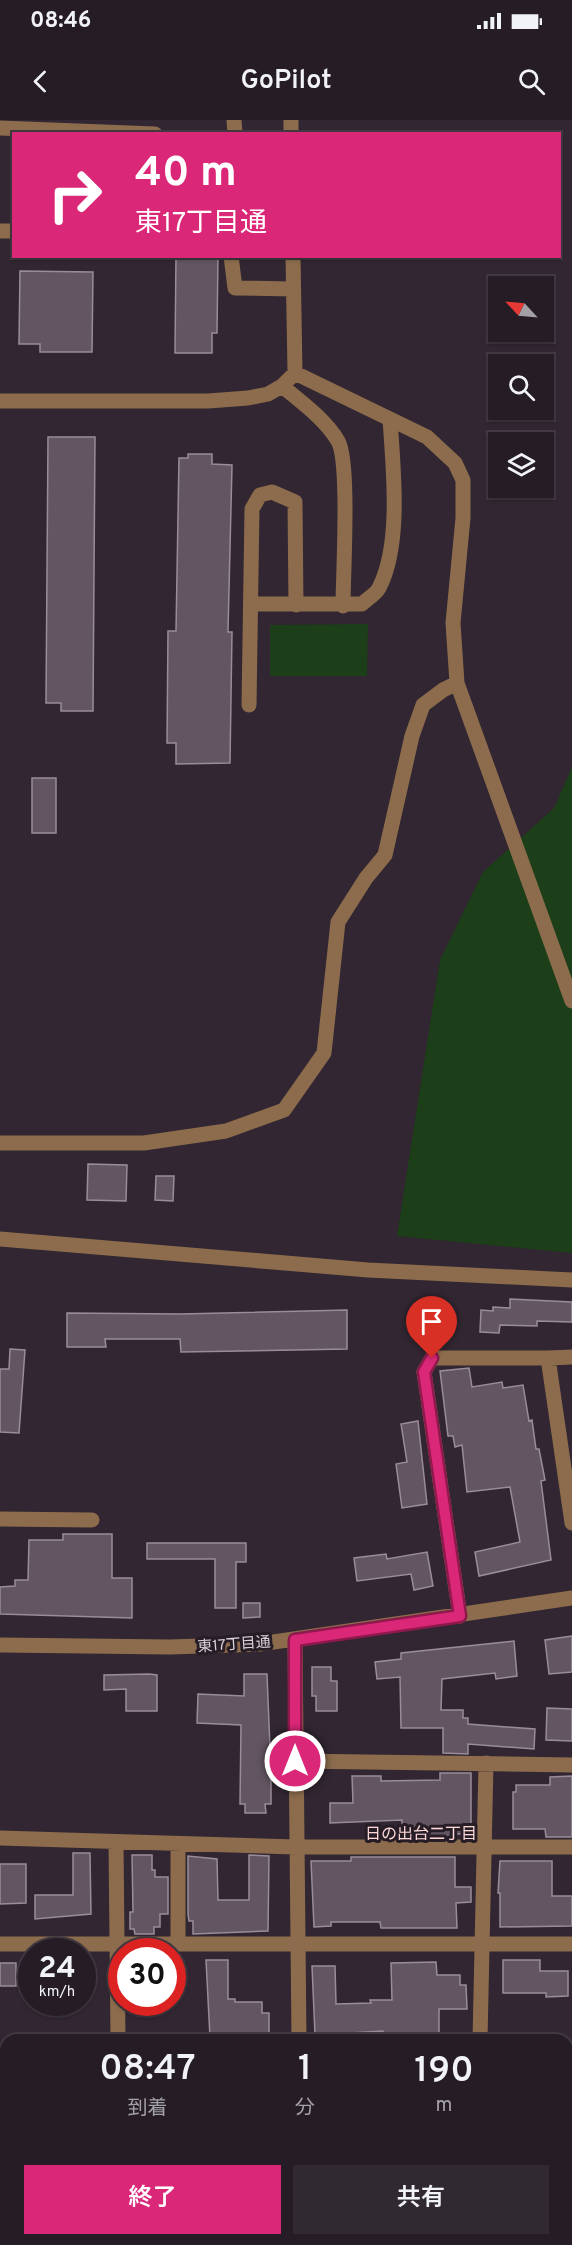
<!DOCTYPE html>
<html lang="ja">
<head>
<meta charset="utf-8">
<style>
  body { margin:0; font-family:Overpass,"Noto Sans JP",sans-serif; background:#312932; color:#f1f3f6; height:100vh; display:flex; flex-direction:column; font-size:22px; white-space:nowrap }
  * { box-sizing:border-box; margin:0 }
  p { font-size:20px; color:#a3a1a7 }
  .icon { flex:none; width:33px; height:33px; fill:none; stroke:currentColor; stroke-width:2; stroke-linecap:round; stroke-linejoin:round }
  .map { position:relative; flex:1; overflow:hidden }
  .details { position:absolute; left:0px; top:1914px; width:573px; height:212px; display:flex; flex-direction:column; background:#251c25; border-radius:18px 18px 0 0; box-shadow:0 2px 4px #0004,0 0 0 2px #423a42 }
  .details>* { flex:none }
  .hud { position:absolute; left:12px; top:12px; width:549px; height:126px; border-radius:0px; box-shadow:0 2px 4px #0004,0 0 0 2px #423a42; background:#db2777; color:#fff; overflow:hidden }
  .needle { width:39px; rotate:296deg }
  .controls { position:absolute; left:488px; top:156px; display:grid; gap:12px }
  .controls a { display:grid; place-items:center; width:66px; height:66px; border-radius:0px; background:#251c25; box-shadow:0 2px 4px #0004,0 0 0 2px #423a42; font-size:30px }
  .speed { position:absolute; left:18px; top:1818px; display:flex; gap:12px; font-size:30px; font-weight:700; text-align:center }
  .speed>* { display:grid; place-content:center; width:78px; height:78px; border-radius:50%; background:#251c25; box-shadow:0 2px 4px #0004,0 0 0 2px #423a42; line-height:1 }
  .speed small { font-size:15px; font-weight:400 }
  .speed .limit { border:9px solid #d22; background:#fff; color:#111 }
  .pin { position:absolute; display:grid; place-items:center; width:51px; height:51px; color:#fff; margin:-62px -26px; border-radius:50% 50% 50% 0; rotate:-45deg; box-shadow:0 0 6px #0007 }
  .pin .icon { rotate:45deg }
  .me { position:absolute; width:66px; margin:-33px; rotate:0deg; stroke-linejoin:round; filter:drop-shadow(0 0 4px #0008) }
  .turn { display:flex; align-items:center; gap:21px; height:126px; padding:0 24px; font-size:27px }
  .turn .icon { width:78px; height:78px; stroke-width:2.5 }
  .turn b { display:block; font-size:42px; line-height:51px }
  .eta { display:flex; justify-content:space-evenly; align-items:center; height:102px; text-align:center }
  .eta b { font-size:36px; font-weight:600; line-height:42px }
  .button { display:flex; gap:12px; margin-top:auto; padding:12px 24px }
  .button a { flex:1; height:69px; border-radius:0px; background:#db2777; color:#fff; font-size:24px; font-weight:600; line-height:69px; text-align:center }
  .button a+a { background:#312932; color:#f1f3f6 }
  .status { display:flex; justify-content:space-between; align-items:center; height:42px; padding:0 30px; background:#251c25; direction:ltr }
  .status svg { height:16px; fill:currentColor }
  header { display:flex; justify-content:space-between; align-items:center; height:78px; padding:0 24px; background:#251c25; font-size:27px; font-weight:600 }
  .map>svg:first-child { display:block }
</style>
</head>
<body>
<div class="status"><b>08:46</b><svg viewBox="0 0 49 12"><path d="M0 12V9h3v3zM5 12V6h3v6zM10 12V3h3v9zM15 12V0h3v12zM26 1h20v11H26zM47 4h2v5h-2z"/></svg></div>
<header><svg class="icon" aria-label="back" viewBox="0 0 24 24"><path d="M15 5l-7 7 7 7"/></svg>GoPilot<svg class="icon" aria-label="search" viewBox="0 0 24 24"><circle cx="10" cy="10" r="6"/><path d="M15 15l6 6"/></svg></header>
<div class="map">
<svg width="572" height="2125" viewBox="0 0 572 2125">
  <rect width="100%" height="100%" fill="#312631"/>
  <path fill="#1c3e18" d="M368,504L367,556H270V505Z
    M572,647V1133L397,1116L440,840L483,752L554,688Z"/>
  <path fill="#635662" stroke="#9a8d9a" stroke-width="1.5" d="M176,136H218L217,213H212V233H175Z
    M20,151L93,152L92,232H40V224H19Z
    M48,317H95L93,591H61V583H46Z
    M188,334H212V344L232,345L228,512H232L230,643L176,644V623H167L168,511H176L179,338H188Z
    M32,658H56V713H32Z
    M88,1044L127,1045L126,1081L87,1080Z
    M156,1056H174L173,1081L155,1080Z
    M510,1179L572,1182V1202L537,1201V1206L500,1205L499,1213L480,1212L481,1190L493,1191V1187L510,1188Z
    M347,1190V1229L181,1232L180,1219H105L106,1227H67V1193L180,1194Z
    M10,1229L25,1230L19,1313L0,1312V1249H9Z
    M469,1248L472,1267L502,1262L503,1268L523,1265L529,1301L532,1300L536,1329H539L545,1360L541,1361L551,1440L479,1456L475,1432L520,1422L510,1367L467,1372L462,1325L455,1327L453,1316H448L440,1251Z
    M418,1301L427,1384L402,1388L396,1344L407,1342L401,1304Z
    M63,1414H112V1458H132V1498L0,1494V1467L15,1466V1460H28L29,1420H63Z
    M147,1423H246V1442H236V1488H215V1439H147Z
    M427,1432L433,1466L414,1470L411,1454L357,1461L354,1438L386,1434L387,1439Z
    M243,1483H260V1497L243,1498Z
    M572,1516V1552L549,1554L545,1520Z
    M514,1521L517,1556L496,1559L495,1553L442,1559L441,1590H463V1598H468V1604L535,1609L534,1629L468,1624V1634L443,1633V1608H401L400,1557L377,1559L375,1542L401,1539V1533Z
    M312,1547H331V1561H337V1591H316V1576H312Z
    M149,1554L157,1555V1591H126V1569L104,1570V1555Z
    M244,1554H267L271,1653V1684H265L266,1693H245V1684H240L241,1605L197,1603L198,1574L244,1576Z
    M547,1588L572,1589V1621L546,1620Z
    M440,1653H471V1714H455V1717H402V1700L330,1703V1683H353L352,1656H381V1661L440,1660Z
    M572,1656V1717H546L545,1709H513V1672H516V1665H550V1657Z
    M73,1733H90L91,1794L35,1799V1775H73Z
    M132,1735H152V1750H155V1757H168V1794H160V1807H154V1814H135L134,1809H130V1792H133Z
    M249,1735L269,1736L268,1811L193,1814V1801H189L188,1794V1736L217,1739L218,1780H249Z
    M351,1737H455V1767H471V1782L456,1783L457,1808H381L380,1802H331V1806L314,1807L311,1741H351Z
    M500,1741H552V1776H572V1806L500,1807V1773H498Z
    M0,1744H26V1783L0,1784Z
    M206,1840H228V1879H235V1882H262V1893H269V1920H247V1917H210Z
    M503,1840H540V1851H568V1876L546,1877V1873H503Z
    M436,1842L437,1855H460V1865H466L467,1889H439V1913L383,1914V1911L315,1915L312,1846H335L336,1884L371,1883L370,1880H392L391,1843Z
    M0,1843H16V1866H0Z"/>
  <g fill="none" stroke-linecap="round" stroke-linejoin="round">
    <path stroke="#8c6c4c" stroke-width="15" d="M234,0L235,14
      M291,0V14
      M0,8L155,14
      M0,111H14
      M231,136L235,168L293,169
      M295,253L427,317L455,343L463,360V398L453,503L457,563L572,881
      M282,266C301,282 325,299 338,321C350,342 343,455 343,486
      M0,281H208L248,278L268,274L282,266L295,253L293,136
      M251,484H362C367,479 376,474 379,468C402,424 393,347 390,299
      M249,585L252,389L260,375L272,372L295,382L296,485
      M0,1023H144L226,1011L284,990L324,933L338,802L366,758L385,735L412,616L423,585L443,570L457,563
      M0,1119L368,1150L572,1160
      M548,1238L572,1237
      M0,1399L92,1400
      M460,1496L424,1252L432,1238H548L572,1403
      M295,1520L299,1920
      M0,1525L170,1527L260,1524L572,1478
      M295,1641L572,1645
      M0,1718L296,1727H572
      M116,1722L118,1920
      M178,1724V1824
      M0,1824H572
      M480,1920L486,1643
      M0,1935H6
      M567,1935H572
      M0,2045H6
      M567,2058H572
      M119,2120L120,2125
      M297,2125V2120
      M479,2125V2120"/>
  </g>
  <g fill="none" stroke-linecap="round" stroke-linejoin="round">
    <g stroke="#8e194d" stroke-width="15">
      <path id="route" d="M295,1641V1520L460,1496L424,1252L432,1238"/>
    </g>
    <use href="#route" stroke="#db2777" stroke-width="10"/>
  </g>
  <g text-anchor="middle" stroke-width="6" stroke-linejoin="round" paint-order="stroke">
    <g font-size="15" fill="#d9d2d9" stroke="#271d27">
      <text transform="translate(234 1524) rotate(-4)" y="5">東17丁目通</text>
    </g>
    <g font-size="16" fill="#fbd7d6" stroke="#271d27">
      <text x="421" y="1719">日の出台二丁目</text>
    </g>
  </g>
</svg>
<div class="controls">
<a><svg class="needle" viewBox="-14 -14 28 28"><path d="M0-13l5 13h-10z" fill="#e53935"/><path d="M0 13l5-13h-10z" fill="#a3a1a7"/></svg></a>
<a><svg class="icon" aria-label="search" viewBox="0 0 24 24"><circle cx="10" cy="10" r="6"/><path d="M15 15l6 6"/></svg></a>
<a><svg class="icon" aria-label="layers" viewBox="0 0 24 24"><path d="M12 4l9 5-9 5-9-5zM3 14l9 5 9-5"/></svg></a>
</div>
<div class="speed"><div>24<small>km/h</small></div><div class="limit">30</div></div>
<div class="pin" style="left:432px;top:1238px;background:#d93025"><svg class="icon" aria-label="arrive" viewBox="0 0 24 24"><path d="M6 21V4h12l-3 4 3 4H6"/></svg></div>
<svg class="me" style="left:295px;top:1641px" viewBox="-20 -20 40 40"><circle r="17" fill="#db2777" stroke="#fff" stroke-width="3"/><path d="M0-11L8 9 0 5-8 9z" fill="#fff"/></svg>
<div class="hud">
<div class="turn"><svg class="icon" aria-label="right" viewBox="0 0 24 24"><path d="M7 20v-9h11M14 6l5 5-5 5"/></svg><div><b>40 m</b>東17丁目通</div></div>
</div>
<section class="details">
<div class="eta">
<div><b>08:47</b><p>到着</p></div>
<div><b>1</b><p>分</p></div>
<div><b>190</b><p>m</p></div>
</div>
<div class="button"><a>終了</a><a>共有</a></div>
</section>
</div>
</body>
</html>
